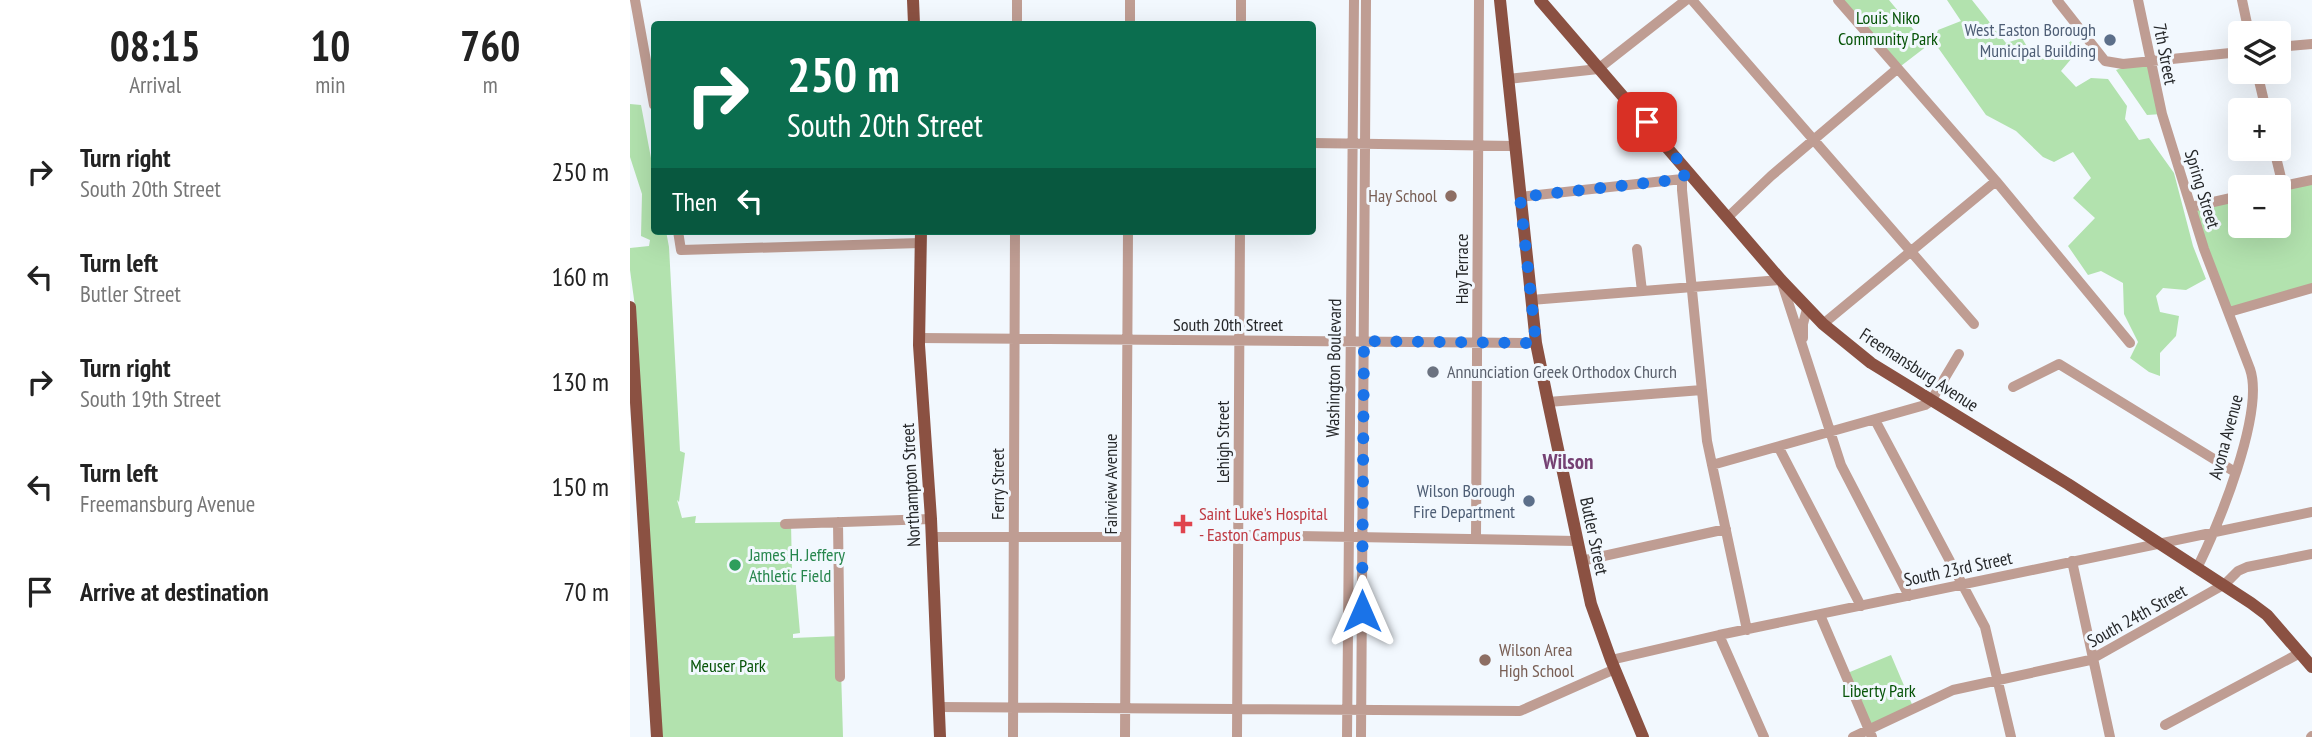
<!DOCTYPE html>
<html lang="en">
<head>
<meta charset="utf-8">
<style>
  body { margin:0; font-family:"PT Sans Narrow",sans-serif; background:#f2f2f2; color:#222; height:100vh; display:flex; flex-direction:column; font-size:26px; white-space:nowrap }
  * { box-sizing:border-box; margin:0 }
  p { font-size:23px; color:#767676 }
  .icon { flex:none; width:38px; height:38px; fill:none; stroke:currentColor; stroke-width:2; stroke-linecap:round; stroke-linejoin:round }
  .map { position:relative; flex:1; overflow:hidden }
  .drawer { display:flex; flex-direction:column; background:#fff; width:630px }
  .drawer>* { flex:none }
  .hud { position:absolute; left:21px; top:21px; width:665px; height:214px; border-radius:7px; box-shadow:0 7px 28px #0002; background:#0b6e4f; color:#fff; overflow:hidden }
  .tools { position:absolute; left:1598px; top:21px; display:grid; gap:14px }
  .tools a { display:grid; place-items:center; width:63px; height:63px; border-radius:7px; background:#fff; box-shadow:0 7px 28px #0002; font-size:35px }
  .pin { position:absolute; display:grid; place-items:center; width:60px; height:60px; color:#fff; margin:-30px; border-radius:14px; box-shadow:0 4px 10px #0006 }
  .me { position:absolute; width:77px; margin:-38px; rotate:0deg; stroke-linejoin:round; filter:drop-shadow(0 0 5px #0008) }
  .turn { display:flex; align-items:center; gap:24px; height:147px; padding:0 21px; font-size:32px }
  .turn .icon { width:91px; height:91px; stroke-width:2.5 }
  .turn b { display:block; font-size:49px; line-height:60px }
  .then { display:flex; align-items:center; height:66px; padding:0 21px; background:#0003; gap:14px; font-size:26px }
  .eta { display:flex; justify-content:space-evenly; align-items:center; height:119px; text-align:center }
  .eta b { font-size:42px; font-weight:600; line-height:49px }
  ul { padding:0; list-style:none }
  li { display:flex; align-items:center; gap:21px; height:105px; padding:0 21px }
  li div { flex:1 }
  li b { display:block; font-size:26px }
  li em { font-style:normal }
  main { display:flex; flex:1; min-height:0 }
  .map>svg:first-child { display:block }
</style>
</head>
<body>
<main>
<section class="drawer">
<div class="eta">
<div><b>08:15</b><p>Arrival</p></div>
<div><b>10</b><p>min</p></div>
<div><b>760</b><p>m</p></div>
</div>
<ul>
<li><svg class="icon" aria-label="right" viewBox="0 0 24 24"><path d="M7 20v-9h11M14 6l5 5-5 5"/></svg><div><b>Turn right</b><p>South 20th Street</p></div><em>250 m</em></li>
<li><svg class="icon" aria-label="left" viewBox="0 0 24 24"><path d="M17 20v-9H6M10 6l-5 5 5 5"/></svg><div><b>Turn left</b><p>Butler Street</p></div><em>160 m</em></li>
<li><svg class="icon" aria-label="right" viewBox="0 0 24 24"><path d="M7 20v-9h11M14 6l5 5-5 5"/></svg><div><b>Turn right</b><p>South 19th Street</p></div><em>130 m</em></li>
<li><svg class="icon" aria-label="left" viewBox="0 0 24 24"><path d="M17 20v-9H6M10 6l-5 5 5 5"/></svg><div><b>Turn left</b><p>Freemansburg Avenue</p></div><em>150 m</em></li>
<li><svg class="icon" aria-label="arrive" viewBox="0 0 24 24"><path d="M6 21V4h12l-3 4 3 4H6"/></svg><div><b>Arrive at destination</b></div><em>70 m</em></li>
</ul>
</section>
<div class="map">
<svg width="1682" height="737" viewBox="0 0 1682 737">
  <rect width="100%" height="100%" fill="#f2f8fe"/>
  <path fill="#b2e2ae" d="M1208,0H1259L1297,46L1267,69Z
    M1317,0H1342L1376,43L1392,38L1403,57L1423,55L1441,41L1447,52L1431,71L1446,87L1461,78L1478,79L1497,106L1495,119L1509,140L1519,138L1544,173L1563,246L1576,279L1556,290L1533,288L1526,296L1530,312L1549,316L1546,336L1530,353V376L1519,372L1500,358L1508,342L1494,314L1493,283L1471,271L1458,275L1438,246L1465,218L1443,198L1461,178L1443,152L1424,162L1413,157L1386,131L1356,115L1304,42L1308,30L1331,21Z
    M1522,60L1532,114L1517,115L1486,70L1504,63Z
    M0,104L11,105L24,174V231H36L39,247L50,451L55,453L49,502L47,500L52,518L66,516L65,523L161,522L162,574L165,575L170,633L163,634V638L210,636L213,737H31L6,314L0,270V248L19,246L20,240L11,236L12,194L0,157Z
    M1682,180V291L1599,312L1561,207L1610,196V226H1648L1649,187Z
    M1261,655L1284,709L1239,730L1215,674Z"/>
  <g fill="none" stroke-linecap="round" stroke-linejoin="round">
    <path stroke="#bf9d93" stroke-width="10" d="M5,0L24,105
      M1062,0L1344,324
      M1208,0L1366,181L1500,343
      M1427,0L1475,61L1493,64L1610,52
      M1508,0L1532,114L1574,249L1620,369C1635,412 1588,527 1567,568
      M1612,0L1619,33
      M387,24V0
      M500,24V0
      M611,24V0
      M1648,47L1682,44
      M1627,72L1636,110
      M878,79L968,69L1056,0
      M682,143L885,146
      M1644,149L1653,186
      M1057,171L1052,179V190L1077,441L1117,630
      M1648,187L1682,180
      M890,197L1052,179
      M1561,207L1610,196
      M1097,218L1141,176L1267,69
      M48,231L51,250L290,243
      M1007,249L1012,291
      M901,300L1151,280L1211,465L1279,596
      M1599,312L1682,288
      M1193,324L1366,181
      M289,338L906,343
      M1173,338V324L1177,309
      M1383,387L1429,364L1605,472
      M918,402L1072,390
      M1245,420L1355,627L1381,737
      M1149,448L1231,606
      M1082,465L1295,405L1301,401L1329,354
      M208,522L210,677
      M155,524L301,519
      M608,535L946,541
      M302,537H496
      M846,539L849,0
      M951,561L1096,529
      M1442,561L1480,737
      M1190,615L1242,737
      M1089,635L1134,737
      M981,660L1089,635L1682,512
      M309,707L890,711L985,669
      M1535,725L1670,653
      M383,737L385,231
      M495,737L498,231
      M607,737L610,231
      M717,737L724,0
      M731,737L736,0
      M1223,737L1323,690L1460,660L1595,584L1608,571L1617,567L1682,554
      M1681,737L1682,736"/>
    <path stroke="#8b5142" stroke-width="12" d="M283,0L284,24
      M870,0L906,343L918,402L961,604L981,660L1013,737
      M910,0L1151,280L1193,324L1241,363L1438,484L1621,603L1637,615L1682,667
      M291,231L289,345L301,519L310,737
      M0,307L27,737"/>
  </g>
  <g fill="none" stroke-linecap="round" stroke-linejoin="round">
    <path stroke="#1a73e8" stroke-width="12" stroke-dasharray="0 21.6" d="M732,611L734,341L906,343L890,197L1052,179L1057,171L1017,122"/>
  </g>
  <g fill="#5c6f8a" stroke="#f2f8fe" stroke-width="2.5">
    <circle cx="1480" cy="40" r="7"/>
    <circle cx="899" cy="501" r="7"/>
  </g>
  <g fill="#8d6e63" stroke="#f2f8fe" stroke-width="2.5">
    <circle cx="821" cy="196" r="7"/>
    <circle cx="855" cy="660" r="7"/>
  </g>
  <circle fill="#6b7280" stroke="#f2f8fe" stroke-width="2.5" cx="803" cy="372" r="7"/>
  <path fill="#e0444e" stroke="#f2f8fe" stroke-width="2.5" d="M549.5 513.5h7v7h7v7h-7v7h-7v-7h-7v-7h7z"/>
  <circle fill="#2e9e5b" stroke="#f2f8fe" stroke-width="2.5" cx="105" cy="565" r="7"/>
  <g text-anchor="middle" stroke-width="6" stroke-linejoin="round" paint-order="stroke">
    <g font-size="18" fill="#075408" stroke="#f2f8fe">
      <text x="1258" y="24">Louis Niko<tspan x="1258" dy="21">Community Park</tspan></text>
      <text x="98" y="672">Meuser Park</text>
      <text x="1249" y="697">Liberty Park</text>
    </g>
    <g font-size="18" fill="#4e5e75" stroke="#f2f8fe" text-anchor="end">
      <text x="1466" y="36">West Easton Borough<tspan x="1466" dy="21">Municipal Building</tspan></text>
      <text x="885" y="497">Wilson Borough<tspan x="885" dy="21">Fire Department</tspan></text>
    </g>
    <g font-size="18" fill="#26282a" stroke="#f2f8fe">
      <text transform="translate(1535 54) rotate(79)" y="6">7th Street</text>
      <text transform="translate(1572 189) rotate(73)" y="6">Spring Street</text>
      <text transform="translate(832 269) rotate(-90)" y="6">Hay Terrace</text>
      <text x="598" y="331">South 20th Street</text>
      <text transform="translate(704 368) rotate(-89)" y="6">Washington Boulevard</text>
      <text transform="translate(1289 370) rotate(33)" y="6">Freemansburg Avenue</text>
      <text transform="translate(1596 437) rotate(-75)" y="6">Avona Avenue</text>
      <text transform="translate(593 442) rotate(-90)" y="6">Lehigh Street</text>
      <text transform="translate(368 484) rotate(-90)" y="6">Ferry Street</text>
      <text transform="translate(481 484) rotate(-90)" y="6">Fairview Avenue</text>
      <text transform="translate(281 485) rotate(-93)" y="6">Northampton Street</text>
      <text transform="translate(964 536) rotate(78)" y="6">Butler Street</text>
      <text transform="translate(1328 569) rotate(-12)" y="6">South 23rd Street</text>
      <text transform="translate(1507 616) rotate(-29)" y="6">South 24th Street</text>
    </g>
    <g font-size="18" fill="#785e54" stroke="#f2f8fe" text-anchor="end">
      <text x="807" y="202">Hay School</text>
      <text x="869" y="656" text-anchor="start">Wilson Area<tspan x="869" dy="21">High School</tspan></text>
    </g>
    <g font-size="18" fill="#5b616d" stroke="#f2f8fe" text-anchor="start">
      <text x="817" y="378">Annunciation Greek Orthodox Church</text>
    </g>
    <g font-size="18" fill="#be3a42" stroke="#f2f8fe" text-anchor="start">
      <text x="569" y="520">Saint Luke's Hospital<tspan x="569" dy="21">- Easton Campus</tspan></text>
    </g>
    <g font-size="18" fill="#27864d" stroke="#f2f8fe" text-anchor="start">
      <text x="119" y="561">James H. Jeffery<tspan x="119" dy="21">Athletic Field</tspan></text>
    </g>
    <g font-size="21" font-weight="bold" fill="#754173" stroke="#f2f8fe">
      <text x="938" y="469">Wilson</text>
    </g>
  </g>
</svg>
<div class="tools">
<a><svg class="icon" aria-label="layers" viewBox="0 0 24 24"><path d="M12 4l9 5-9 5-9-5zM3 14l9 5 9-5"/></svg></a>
<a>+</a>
<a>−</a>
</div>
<div class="pin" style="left:1017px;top:122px;background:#d93025"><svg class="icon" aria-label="arrive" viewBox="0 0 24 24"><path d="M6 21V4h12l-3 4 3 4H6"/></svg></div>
<svg class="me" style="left:732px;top:611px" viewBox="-20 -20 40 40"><path d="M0-17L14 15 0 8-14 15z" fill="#1a73e8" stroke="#fff" stroke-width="4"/></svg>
<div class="hud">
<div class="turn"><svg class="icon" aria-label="right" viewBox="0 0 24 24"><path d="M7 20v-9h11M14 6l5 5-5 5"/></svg><div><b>250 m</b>South 20th Street</div></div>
<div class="then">Then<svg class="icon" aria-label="left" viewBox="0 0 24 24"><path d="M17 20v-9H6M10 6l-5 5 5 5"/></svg></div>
</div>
</div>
</main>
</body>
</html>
